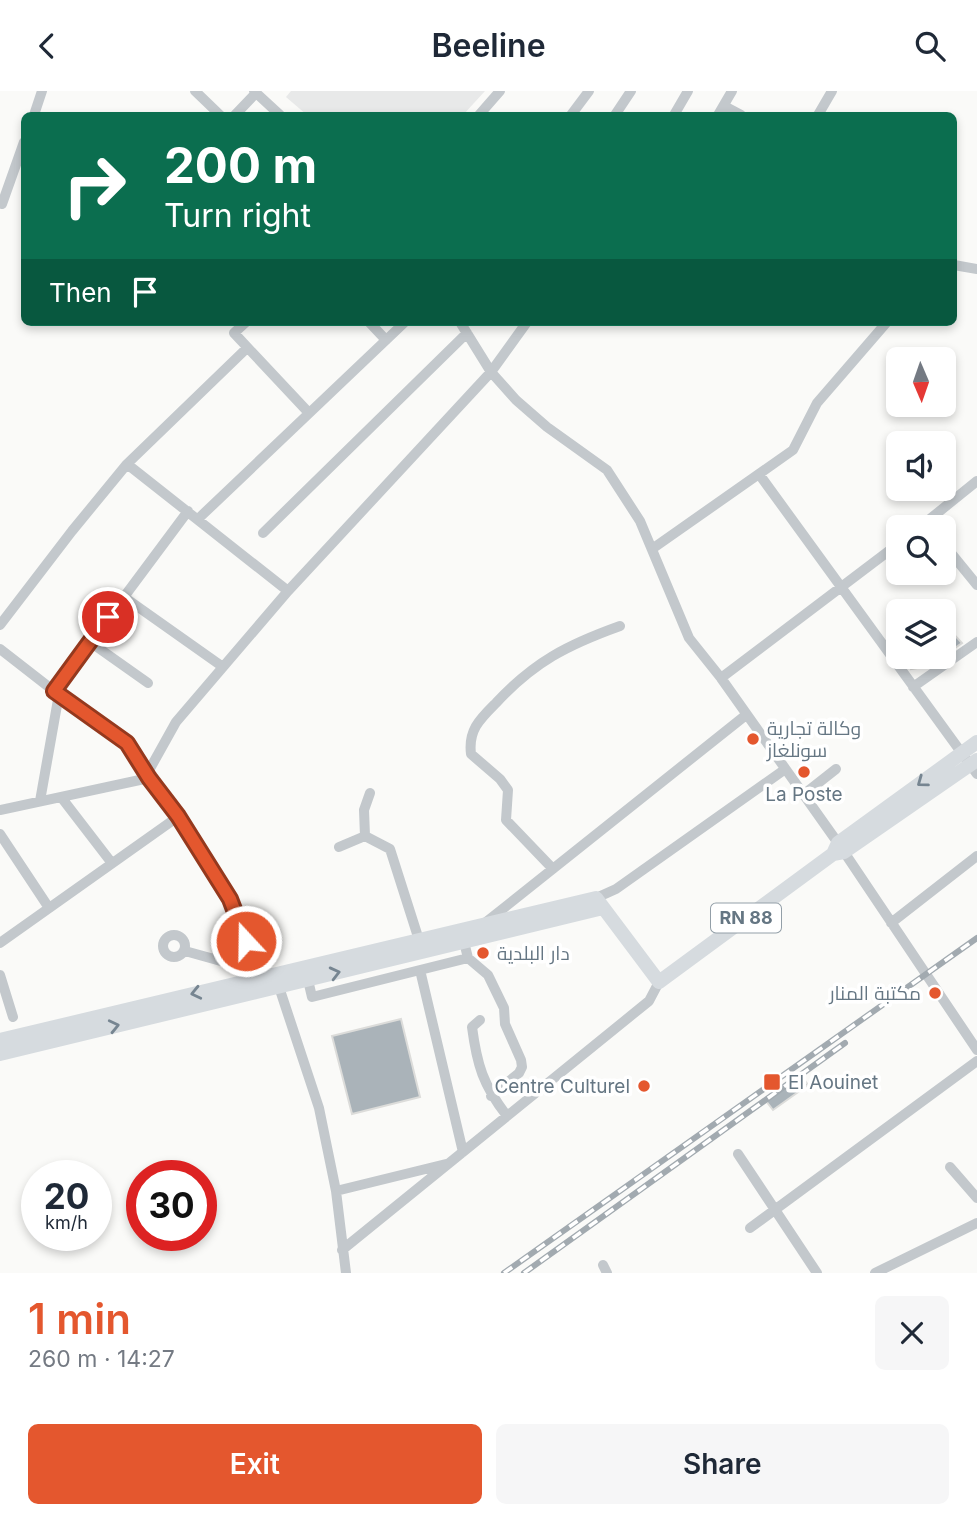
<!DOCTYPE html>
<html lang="en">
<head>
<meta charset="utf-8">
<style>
  body { margin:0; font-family:Inter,Cairo,sans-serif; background:#f6f6f7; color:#1f2937; height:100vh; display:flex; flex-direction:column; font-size:26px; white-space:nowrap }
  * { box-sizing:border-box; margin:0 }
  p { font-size:23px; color:#747a83 }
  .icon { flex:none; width:38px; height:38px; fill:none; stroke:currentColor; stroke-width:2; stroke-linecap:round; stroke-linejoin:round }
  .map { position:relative; height:1182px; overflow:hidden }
  .side { display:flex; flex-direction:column; background:#fff; flex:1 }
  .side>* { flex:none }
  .guide { position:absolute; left:21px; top:21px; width:936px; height:214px; border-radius:10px; box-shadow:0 4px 10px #0003; background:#0b6e4f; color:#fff; overflow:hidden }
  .needle { width:46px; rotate:178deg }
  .tools { position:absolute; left:886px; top:256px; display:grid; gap:14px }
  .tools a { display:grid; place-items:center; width:70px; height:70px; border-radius:10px; background:#fff; box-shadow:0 4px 10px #0003; font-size:35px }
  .speed { position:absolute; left:21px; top:1069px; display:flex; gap:14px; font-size:35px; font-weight:700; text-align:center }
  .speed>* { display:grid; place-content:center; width:91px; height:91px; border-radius:50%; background:#fff; box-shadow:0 4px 10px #0003; line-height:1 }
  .speed small { font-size:18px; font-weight:400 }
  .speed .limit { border:10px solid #d22; background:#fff; color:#111 }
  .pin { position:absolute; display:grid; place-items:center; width:60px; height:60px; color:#fff; margin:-30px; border:4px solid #fff; border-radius:50%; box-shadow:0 2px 7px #0007 }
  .me { position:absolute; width:77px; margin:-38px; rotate:339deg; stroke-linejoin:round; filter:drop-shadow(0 0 5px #0008) }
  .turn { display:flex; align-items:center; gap:24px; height:147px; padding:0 28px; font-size:32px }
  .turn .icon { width:91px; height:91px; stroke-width:2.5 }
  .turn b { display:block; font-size:49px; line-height:60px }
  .then { display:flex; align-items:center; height:66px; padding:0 28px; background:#0003; gap:14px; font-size:26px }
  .round { display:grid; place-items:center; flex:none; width:74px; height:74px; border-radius:10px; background:#f6f6f7 }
  .overview { display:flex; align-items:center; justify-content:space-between; height:119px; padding:0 28px }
  h1 { font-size:42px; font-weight:600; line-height:52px; color:#e4572e }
  .cta { display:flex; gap:14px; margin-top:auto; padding:14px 28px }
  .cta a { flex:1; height:80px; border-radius:10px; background:#e4572e; color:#fff; font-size:28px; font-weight:600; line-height:80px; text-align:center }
  .cta a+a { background:#f6f6f7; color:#1f2937 }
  header { display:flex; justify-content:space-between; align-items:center; height:91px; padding:0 28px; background:#fff; font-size:32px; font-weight:600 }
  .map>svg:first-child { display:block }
</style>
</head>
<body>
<header><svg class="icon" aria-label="back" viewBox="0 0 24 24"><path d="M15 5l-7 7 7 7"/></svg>Beeline<svg class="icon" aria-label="search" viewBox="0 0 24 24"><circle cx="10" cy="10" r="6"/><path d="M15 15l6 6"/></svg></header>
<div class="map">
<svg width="977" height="1182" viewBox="0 0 977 1182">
  <rect width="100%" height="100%" fill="#fafaf8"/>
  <path fill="#e8e9e9" d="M291,0H485L463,24H307L286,6Z"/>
  <path fill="#aab3b9" stroke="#dcdcda" stroke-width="2" d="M949,538L962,552L949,561L943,562V539Z
    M908,565H943L929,575L911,578Z
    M401,928L420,1006L352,1023L332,945Z
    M801,984L808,994L773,1019L766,1010Z"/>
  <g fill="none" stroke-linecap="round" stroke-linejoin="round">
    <path stroke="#c3c8cc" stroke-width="10" d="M195,0L220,24
      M254,0L280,24
      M724,15L741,24
      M34,24L42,0
      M235,24L256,2
      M479,24L500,0
      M571,24L589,0
      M615,24L631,0
      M674,24L688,0
      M718,24L732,0
      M818,24L832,0
      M2,113L24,51
      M954,174L977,178
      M246,231L234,242L309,322
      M369,231L386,249
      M460,231L491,281L516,309L547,336L607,379L640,430L689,547L721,587L838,752L977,959
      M127,373L288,500
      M759,383L977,683
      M198,428L405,231
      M920,436L977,390
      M263,442L467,242
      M946,456L977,494
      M652,458L793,359L817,312L887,231
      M124,506L223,576
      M0,534L72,440L127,373L247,257
      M90,551L148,592
      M0,558L54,600L127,652L149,687L179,725L230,808L254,871L270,884L279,896L319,1017L336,1100L346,1182
      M721,587L898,453
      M913,596L977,551
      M54,600L188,420
      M147,683L176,631L288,500L491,281L527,231
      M803,704L836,678
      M61,706L111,771
      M40,710L59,603
      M0,719L149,687
      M0,743L49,817
      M365,745L364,719L370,702
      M339,756L365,745L390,758L419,849
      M553,778L506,729L508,699L500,688L471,663C468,639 480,628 496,612C534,571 567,554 620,535
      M596,807L616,798L784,679
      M485,832L746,624
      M891,832L977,765
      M163 855a11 11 0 1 1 22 0a11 11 0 1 1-22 0Z
      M0,852L179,725
      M185,860L264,882
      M468,867L488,884L504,917L505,933L521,969L522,976L519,982L491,1005
      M420,879L463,1061
      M0,884L13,926
      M308,889L312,906L468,867L464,851
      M480,929L472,936C477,974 483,994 507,1025
      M738,1063L817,1182
      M950,1076L977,1107
      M336,1100L446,1073
      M750,1137L977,970
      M342,1159L649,910L659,891
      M603,1174L607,1182
      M875,1182L977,1132"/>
    <path stroke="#d6dbdf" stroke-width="14" d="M833,763L844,761L977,669
      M0,949L596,807L659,891L833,763L838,752L977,651
      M0,963L603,817"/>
    <g stroke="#a2aab0" stroke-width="6">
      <path id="rail" d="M504,1182L977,847
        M524,1182L845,952"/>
    </g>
    <use href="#rail" stroke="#fff" stroke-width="3.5" stroke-dasharray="10" stroke-linecap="butt"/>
  </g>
  <defs><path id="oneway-chevron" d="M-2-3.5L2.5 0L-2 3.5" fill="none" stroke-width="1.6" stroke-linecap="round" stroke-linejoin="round" transform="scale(1.75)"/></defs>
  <g stroke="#768591">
    <use href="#oneway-chevron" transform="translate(922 691) rotate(144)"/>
    <use href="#oneway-chevron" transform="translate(335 882) rotate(-14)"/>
    <use href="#oneway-chevron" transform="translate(196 902) rotate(167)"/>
    <use href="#oneway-chevron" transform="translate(114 935) rotate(-13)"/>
  </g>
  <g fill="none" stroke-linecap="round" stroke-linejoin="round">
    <g stroke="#94391e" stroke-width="18">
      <path id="route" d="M108,526L54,600L127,652L149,687L178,725L230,808L246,850"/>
    </g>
    <use href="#route" stroke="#e4572e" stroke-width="12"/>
  </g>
  <g fill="#e4572e" stroke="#fff" stroke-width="2.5">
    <circle cx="753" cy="648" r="7"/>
    <circle cx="804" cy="681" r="7"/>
    <circle cx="483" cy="862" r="7"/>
    <circle cx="935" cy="902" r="7"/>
    <rect x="763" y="982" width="18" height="18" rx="3.5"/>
    <circle cx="644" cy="995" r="7"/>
  </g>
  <g text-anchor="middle" stroke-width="7" stroke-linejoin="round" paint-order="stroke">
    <rect fill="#fff" stroke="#939fa8" stroke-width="2" x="711" y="812.5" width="70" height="29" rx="5"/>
    <g font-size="18" font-weight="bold" fill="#657683">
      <text x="746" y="833">RN 88</text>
    </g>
    <g font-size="19" fill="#657683" stroke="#fff" text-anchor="start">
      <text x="767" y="644">وكالة تجارية<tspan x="767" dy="22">سونلغاز</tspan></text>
      <text x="804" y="710" text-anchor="middle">La Poste</text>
      <text x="497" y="869">دار البلدية</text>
      <text x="921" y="909" text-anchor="end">مكتبة المنار</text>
      <text x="788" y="998">El Aouinet</text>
      <text x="630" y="1002" text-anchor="end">Centre Culturel</text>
    </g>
  </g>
</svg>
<div class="tools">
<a><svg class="needle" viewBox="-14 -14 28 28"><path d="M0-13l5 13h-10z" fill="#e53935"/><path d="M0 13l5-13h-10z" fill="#747a83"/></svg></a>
<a><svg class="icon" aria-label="sound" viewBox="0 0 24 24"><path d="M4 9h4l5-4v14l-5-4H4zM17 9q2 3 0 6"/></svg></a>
<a><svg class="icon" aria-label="search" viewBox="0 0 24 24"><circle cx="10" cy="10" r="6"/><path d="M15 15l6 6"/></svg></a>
<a><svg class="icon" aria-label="layers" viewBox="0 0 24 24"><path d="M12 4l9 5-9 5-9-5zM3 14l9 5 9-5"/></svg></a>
</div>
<div class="speed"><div>20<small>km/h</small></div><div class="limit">30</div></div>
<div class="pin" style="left:108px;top:526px;background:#d93025"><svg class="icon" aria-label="arrive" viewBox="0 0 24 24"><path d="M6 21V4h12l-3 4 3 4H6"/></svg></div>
<svg class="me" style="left:246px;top:850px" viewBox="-20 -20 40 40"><circle r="17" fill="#e4572e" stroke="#fff" stroke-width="3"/><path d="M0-11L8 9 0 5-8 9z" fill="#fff"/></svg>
<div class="guide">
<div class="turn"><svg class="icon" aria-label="right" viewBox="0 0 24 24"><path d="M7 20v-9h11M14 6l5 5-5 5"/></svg><div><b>200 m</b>Turn right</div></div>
<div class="then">Then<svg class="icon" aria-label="arrive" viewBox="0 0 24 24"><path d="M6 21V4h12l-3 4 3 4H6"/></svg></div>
</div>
</div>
<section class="side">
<div class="overview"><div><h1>1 min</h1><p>260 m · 14:27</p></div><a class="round"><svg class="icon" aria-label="close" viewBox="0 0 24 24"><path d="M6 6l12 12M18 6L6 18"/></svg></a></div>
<div class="cta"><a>Exit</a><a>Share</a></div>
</section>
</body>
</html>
